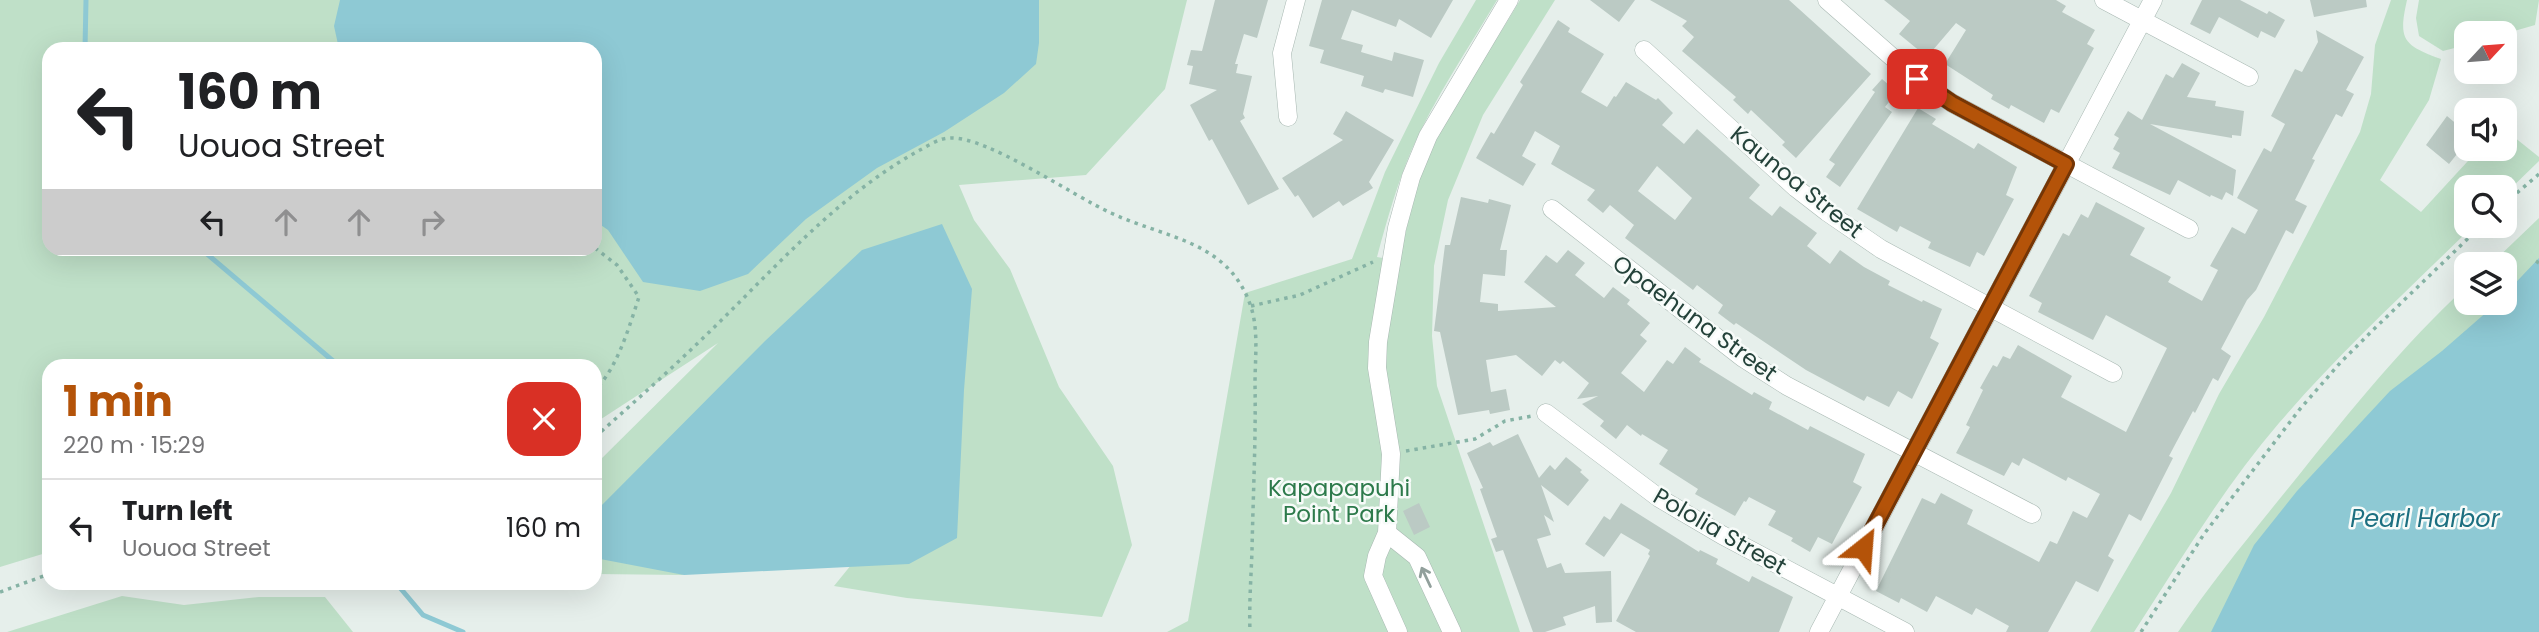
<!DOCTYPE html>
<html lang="en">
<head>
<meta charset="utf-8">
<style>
  body { margin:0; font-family:Poppins,sans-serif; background:#f6f6f6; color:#202124; height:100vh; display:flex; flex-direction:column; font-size:26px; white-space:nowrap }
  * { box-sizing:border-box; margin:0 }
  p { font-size:23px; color:#757577 }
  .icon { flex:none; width:38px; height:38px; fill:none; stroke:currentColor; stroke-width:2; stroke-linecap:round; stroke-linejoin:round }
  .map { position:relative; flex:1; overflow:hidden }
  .panel { position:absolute; left:42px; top:359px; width:560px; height:231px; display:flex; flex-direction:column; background:#fff; border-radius:21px; box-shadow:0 7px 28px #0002 }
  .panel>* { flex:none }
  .banner { position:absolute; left:42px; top:42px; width:560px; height:214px; border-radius:21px; box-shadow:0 7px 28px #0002; background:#fff; color:#202124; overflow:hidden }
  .needle { width:46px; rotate:64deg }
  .fabs { position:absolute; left:2454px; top:21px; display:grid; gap:14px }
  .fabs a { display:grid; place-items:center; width:63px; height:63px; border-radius:14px; background:#fff; box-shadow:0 7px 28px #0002; font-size:35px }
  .pin { position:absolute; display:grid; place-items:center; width:60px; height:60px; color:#fff; margin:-30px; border-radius:14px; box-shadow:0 4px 10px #0006 }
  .me { position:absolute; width:77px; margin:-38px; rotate:28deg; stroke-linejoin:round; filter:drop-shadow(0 0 5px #0008) }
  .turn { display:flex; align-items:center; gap:24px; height:147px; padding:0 21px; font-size:32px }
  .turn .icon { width:91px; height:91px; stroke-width:2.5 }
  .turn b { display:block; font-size:49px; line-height:60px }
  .lanes { display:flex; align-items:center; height:66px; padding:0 21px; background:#0003; justify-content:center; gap:35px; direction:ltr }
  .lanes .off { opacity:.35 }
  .round { display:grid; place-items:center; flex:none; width:74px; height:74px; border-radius:21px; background:#f6f6f6 }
  .overview { display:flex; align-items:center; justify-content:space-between; height:119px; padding:0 21px }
  h1 { font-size:42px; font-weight:700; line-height:52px; color:#b45309 }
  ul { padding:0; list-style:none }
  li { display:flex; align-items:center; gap:21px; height:98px; padding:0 21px; border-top:2px solid #e0e0e0 }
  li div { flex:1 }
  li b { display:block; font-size:26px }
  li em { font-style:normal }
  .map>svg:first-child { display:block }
</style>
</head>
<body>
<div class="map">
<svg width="2539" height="632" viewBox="0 0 2539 632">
  <rect width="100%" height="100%" fill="#e6efeb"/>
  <path fill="#bfe0c8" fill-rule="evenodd" d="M0,0H1187L1165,89L1086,175L959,185L974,220L1010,269L1059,387L1113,466L1132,545L1102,617L907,598L834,586L860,554L645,555L684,575L595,574V465L718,343L595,423V366H49V552L0,567ZM49,49H595V248H49Z
    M1476,0H1497C1468,49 1435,97 1412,149C1397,184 1387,220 1377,257L1400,261C1406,233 1410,204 1420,177C1444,114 1486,59 1520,0H1555L1483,115L1448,200L1434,266L1432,336L1437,386L1520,632H1167L1188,621L1245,293L1352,259L1385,172L1439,63Z
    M2391,0H2407C2398,40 2403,45 2441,59L2429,100L2380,180L2421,212L2479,149H2504V129L2539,157V161L2504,195V187H2466V226H2473C2408,290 2339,353 2279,423C2224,487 2180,561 2134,632H2090L2171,493L2219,394L2264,317L2360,132L2371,94L2375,45Z
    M2419,0H2539L2535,25L2504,34L2466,33V45L2443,51L2419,36L2416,18Z
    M2539,218V290L2229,632H2178C2215,577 2257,527 2299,475C2351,410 2404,344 2466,287V303H2504V264H2491Z
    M122,596L184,605L259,597H325L353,632H7Z"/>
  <path fill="#8ec9d4" d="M340,0H1039V43L1036,64L1004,93L944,132L877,168L806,219L748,274L700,291L643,282L608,230L595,221V49H339L334,26Z
    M942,224L972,289L964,390L957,538L909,564L684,575L595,558V512L765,341L862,250Z
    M2539,258V632H2211L2254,545L2297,491L2390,391L2442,351L2497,303H2504V295Z"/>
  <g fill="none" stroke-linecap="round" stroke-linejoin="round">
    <path stroke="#8ec9d4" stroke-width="5" d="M85,49L86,0
      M200,248L339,366
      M396,583L423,615L463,632"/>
  </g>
  <path fill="#bbcac4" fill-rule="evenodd" d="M1215,0H1268L1257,38L1244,34L1235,64H1238L1236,73L1252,76L1243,114L1245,118L1240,121L1279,189L1248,205L1212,139L1209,141L1190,105L1217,90L1189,84L1193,66L1187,65L1191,50L1202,51Z
    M1322,0H1453L1431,38L1399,19L1396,27L1352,10L1341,39L1363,45L1361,52L1392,61L1394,52L1424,60L1413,97L1385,89L1383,93L1361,86L1364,76L1320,63L1324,50L1309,46Z
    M1590,0H1635L1619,22Z
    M1650,0H1789L1871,74L1796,158L1782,145L1785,142L1751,110L1748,114L1733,100L1736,97L1682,51L1694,37L1682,26L1687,21Z
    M1884,0H2056L2066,6L2062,12L2095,30L2087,44L2094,48L2059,113L2051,109L2044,123L2011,105L2009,109L1991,99L1993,95L1945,64L1966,30L1956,23L1927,57L1899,34L1910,21Z
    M2202,0H2240L2267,14L2269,11L2285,20L2275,38L2261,31L2258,38L2219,17L2210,34L2190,24Z
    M2310,0H2366L2367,7L2314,17Z
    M1558,20L1570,28L1568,32L1604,54L1581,92L1607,107L1614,96L1616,97L1626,82L1656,100L1658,98L1673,113L1662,125L1684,144L1697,129L1760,185L1749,198L1772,216L1780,206L1817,233L1807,246L1830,264L1840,250L1864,267L1890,281L1888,285L1922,302L1923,300L1942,309L1930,338L1939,343L1912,399L1898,391L1889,407L1867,396L1864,401L1806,370L1736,323L1734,325L1718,313L1723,305L1697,285L1693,290L1625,238L1634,225L1610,205L1603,213L1587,200L1595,190L1551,164L1560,146L1535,131L1522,156L1536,164L1523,186L1476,158L1491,132L1494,134L1523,85L1520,82ZM1657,166L1692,198L1675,220L1638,191Z
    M2316,30L2364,57L2346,90L2354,94L2342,117L2336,114L2312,159L2315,160L2295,200L2307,206L2293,234L2286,230L2256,290L2247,300L2221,349L2231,356L2218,381L2213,378L2195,413L2193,411L2169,456L2173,458L2141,521L2129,514L2108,556L2114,560L2098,592L2076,581L2048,632H2006L2009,626L1976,608L1972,615L1936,596L1927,612L1901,598L1899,603L1876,591L1922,498L1935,504L1941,493L1973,510L1967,524L2039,562L2050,541L2057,544L2073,511L2087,518L2100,494L2068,477L2066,481L2023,458L2019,466L2012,462L2004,476L1956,453L1970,427L1966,425L1983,390L1980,388L1993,365L1997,367L2003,356L2010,359L2018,345L2072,376L2061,397L2126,432L2167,348L2106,315L2093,340L2038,312L2042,303L2029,296L2063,233L2069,236L2081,214L2088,218L2096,202L2145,228L2130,255L2171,277L2168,282L2202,301L2218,270L2210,266L2232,227L2245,234L2258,210L2237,198L2264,148L2271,152L2285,124L2271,116L2295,69L2302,72L2318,42Z
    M2182,63L2200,73L2187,97L2216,101L2215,106L2244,111L2241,136L2232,135V138L2150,124L2236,170L2233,196L2226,192L2222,200L2211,195L2210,197L2178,180L2170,195L2112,168L2120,153L2113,149L2119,138L2114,135L2128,111L2142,120L2166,74L2173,78Z
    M1882,79L1897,92L1885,107L1892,112L1840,187L1826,177L1835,164L1829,160L1875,92L1872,90Z
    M1918,108L1936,119L1932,124L1974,149L1978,143L2017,167L2006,195L2014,199L1984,256L1977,252L1970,267L1928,248L1931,242L1900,226L1897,232L1857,209Z
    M1346,111L1394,140L1369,182L1373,188L1343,206L1339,201L1313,218L1298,195L1295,197L1282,178L1343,140L1333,134Z
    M2447,116L2466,132V149L2459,156L2457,154L2449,164L2426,145Z
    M1461,197L1488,203L1489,199L1511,205L1500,250H1507L1505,276L1483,274L1480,302L1498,304V311L1556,307L1524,282L1546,255L1557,263L1568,250L1585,263L1575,275L1604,298L1613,287L1630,300L1627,304L1650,323L1640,335L1647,341L1621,373L1644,392L1667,360L1673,364L1685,347L1701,359L1699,362L1752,395L1754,392L1772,402L1769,409L1808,430L1810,426L1865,454L1853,482L1862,487L1832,544L1818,537L1810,552L1791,541L1793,538L1768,525L1776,511L1749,497L1746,502L1744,501L1735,516L1695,494L1698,489L1659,464L1668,450L1642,434L1641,436L1627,425L1616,439L1600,426L1604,421L1582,404L1598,396L1577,399L1589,383L1563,361L1560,364L1555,360L1542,376L1516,355L1486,360L1491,392L1506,389L1510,410L1490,414L1489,410L1458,415L1440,332L1434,331L1445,245H1450Z
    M1518,434L1539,478L1550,465L1555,470L1566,457L1582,470L1580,472L1589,480L1568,506L1541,485L1554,522L1544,515L1551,535L1537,539L1547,568L1561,563L1565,573L1611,571L1612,622L1596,623L1595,606L1563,617L1566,625L1545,632H1533L1503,550L1496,552L1491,539L1497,537L1480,489L1483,488L1467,453L1490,442L1493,446Z
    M1419,503L1430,527L1414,535L1403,511Z
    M1621,503L1699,552L1700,550L1718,559L1716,564L1749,582L1752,576L1793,597L1779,632H1636L1616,621L1650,556L1648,554L1650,550L1621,533L1604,557L1585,544L1604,516L1610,520Z"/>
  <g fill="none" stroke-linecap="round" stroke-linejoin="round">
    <g stroke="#a8b8b2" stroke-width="19">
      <path id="minor" d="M1827,0L1917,79L1952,103L2189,229
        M2104,0L2249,77
        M1644,50L1796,188L1827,212L1881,249L2113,373
        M1288,117L1282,53L1296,0
        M1552,209L1743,358L1787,386L2032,514
        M1546,413L1659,498L1722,535L1905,632
        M1387,533L1417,557L1452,632
        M1398,632L1373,576L1377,556L1387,533L1391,454L1377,368L1378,342L1397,228L1411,177L1428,136L1509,0
        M1819,632L2153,0"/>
    </g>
    <path stroke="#86b3a5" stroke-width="3.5" stroke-dasharray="3.5 5" stroke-linecap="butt" d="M2504,204L2539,174
      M595,248L617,265L639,297C629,327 618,367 595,390
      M2536,261L2539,263
      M1251,306L1300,295L1373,262
      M595,437C631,405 667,373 701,340C770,274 834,198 918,151C928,146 939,138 950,138C987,136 1073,196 1111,213C1164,238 1227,240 1250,304C1259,328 1255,358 1255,384C1256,440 1253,496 1252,551C1251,578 1249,605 1250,632
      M1406,451L1475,439L1505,421L1532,416
      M0,592L49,574
      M2141,632L2204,534L2300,409L2340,363L2373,330L2481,226"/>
    <use href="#minor" stroke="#fff" stroke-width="18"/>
  </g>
  <defs><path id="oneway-shaft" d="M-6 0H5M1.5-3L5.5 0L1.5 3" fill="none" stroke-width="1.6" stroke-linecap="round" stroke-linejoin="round" transform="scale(1.75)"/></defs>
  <use stroke="#92a09c" href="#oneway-shaft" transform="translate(1426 577) rotate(-115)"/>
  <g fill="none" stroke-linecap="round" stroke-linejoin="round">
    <g stroke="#753606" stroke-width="18">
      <path id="route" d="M1863,548L2066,164L1952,103L1917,79"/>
    </g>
    <use href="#route" stroke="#b45309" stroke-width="12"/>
  </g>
  <g text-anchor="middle" stroke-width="5" stroke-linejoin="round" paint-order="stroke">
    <g font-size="23" fill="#24423a" stroke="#f7fbf9">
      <text transform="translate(1797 182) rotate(39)" y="8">Kaunoa Street</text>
      <text transform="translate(1695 318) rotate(36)" y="8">Opaehuna Street</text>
      <text transform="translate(1720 531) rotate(30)" y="8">Pololia Street</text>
    </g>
    <g font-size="23" fill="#2d7a4b" stroke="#f7fbf9">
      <text x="1339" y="496">Kapapapuhi<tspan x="1339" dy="26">Point Park</tspan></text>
    </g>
    <g font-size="24" font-style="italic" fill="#1c6f80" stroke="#f7fbf9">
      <text x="2425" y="527">Pearl Harbor</text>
    </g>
  </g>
</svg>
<div class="fabs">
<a><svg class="needle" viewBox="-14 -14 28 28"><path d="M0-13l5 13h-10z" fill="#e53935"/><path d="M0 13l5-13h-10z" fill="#757577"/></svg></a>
<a><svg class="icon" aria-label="sound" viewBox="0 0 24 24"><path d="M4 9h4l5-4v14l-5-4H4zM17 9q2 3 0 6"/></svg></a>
<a><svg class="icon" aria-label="search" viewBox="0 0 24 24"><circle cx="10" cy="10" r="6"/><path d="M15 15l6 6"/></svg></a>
<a><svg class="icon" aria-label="layers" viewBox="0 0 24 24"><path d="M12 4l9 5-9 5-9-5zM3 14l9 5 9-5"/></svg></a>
</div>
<div class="pin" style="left:1917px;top:79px;background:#d93025"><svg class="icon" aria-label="arrive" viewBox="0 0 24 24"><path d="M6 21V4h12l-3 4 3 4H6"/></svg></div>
<svg class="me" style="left:1863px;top:548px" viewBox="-20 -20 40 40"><path d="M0-17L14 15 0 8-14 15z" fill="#b45309" stroke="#fff" stroke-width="4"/></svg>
<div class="banner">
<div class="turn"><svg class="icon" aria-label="left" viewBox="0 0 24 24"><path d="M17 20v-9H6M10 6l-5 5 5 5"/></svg><div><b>160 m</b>Uouoa Street</div></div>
<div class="lanes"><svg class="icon" aria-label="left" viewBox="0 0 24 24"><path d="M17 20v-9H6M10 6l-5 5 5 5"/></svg><svg class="icon off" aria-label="ahead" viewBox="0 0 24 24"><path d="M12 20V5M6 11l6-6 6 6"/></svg><svg class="icon off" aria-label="ahead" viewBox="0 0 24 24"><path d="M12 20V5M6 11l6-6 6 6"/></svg><svg class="icon off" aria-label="right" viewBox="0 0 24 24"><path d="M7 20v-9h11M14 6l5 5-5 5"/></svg></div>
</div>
<section class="panel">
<div class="overview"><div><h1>1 min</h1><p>220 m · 15:29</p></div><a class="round" style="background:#d93025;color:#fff"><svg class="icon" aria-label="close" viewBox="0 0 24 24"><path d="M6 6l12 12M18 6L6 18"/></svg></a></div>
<ul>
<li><svg class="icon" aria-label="left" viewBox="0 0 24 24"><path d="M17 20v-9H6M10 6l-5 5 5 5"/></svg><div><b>Turn left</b><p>Uouoa Street</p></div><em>160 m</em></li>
</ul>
</section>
</div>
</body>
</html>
